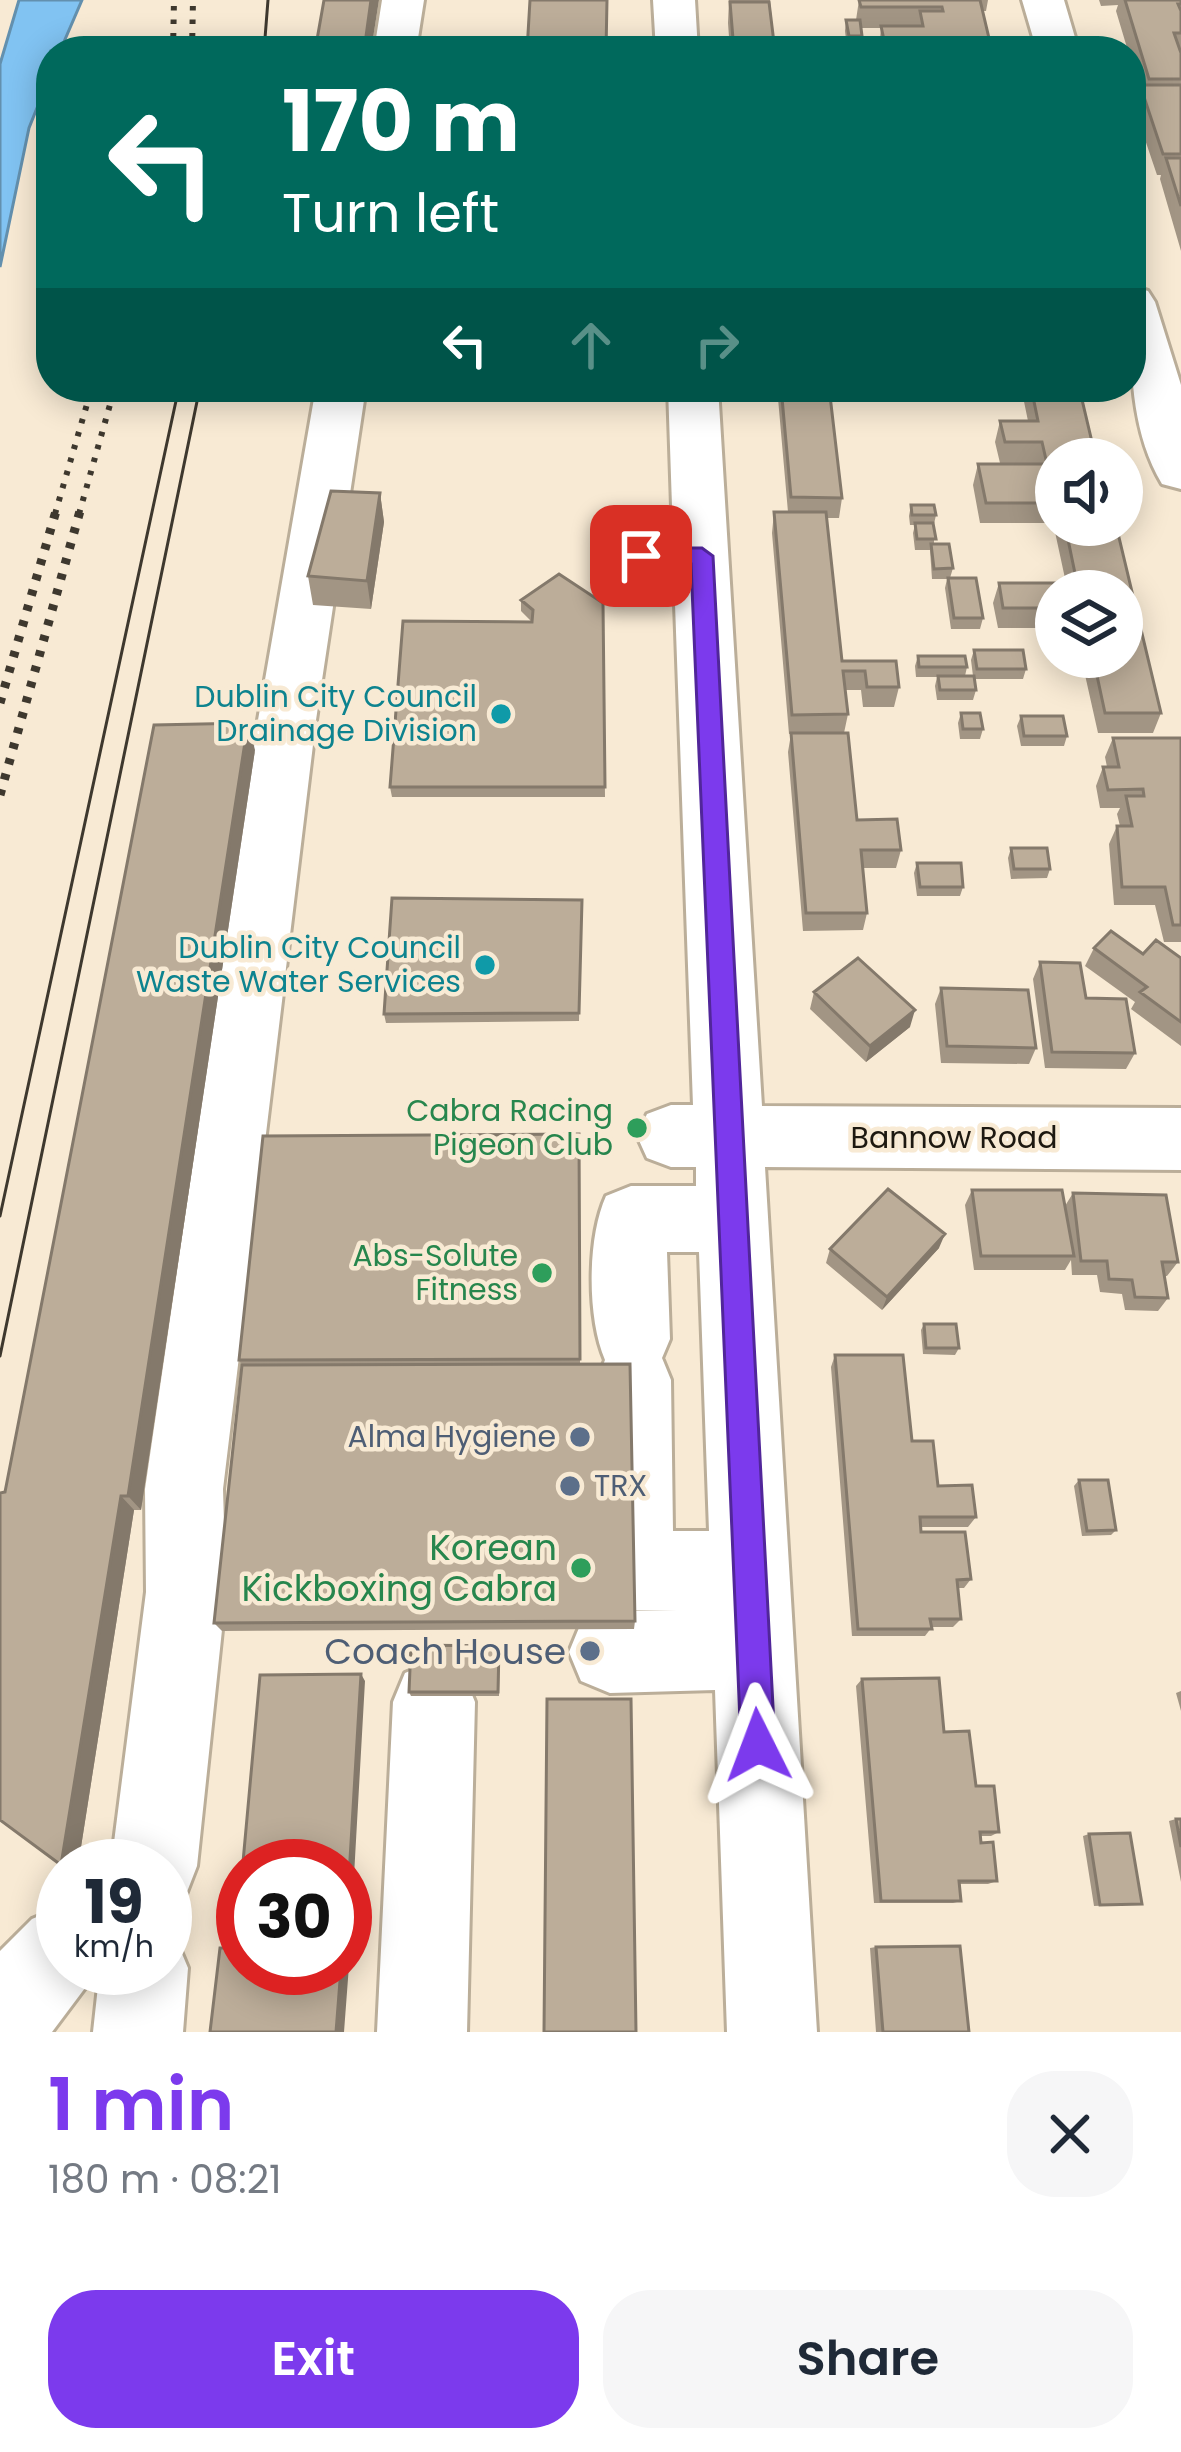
<!DOCTYPE html>
<html lang="en">
<head>
<meta charset="utf-8">
<style>
  body { margin:0; font-family:Poppins,sans-serif; background:#f6f6f7; color:#1f2937; height:100vh; display:flex; flex-direction:column; font-size:45px; white-space:nowrap }
  * { box-sizing:border-box; margin:0 }
  p { font-size:39px; color:#747a83 }
  .icon { flex:none; width:66px; height:66px; fill:none; stroke:currentColor; stroke-width:2; stroke-linecap:round; stroke-linejoin:round }
  .map { position:relative; height:2032px; overflow:hidden }
  .details { display:flex; flex-direction:column; background:#fff; flex:1 }
  .details>* { flex:none }
  .top-card { position:absolute; left:36px; top:36px; width:1110px; height:366px; border-radius:48px; box-shadow:0 6px 30px #0003; background:#00695c; color:#fff; overflow:hidden }
  .buttons { position:absolute; left:1035px; top:438px; display:grid; gap:24px }
  .buttons a { display:grid; place-items:center; width:108px; height:108px; border-radius:50%; background:#fff; box-shadow:0 6px 30px #0003; font-size:60px }
  .speed { position:absolute; left:36px; top:1839px; display:flex; gap:24px; font-size:60px; font-weight:700; text-align:center }
  .speed>* { display:grid; place-content:center; width:156px; height:156px; border-radius:50%; background:#fff; box-shadow:0 6px 30px #0003; line-height:1 }
  .speed small { font-size:30px; font-weight:400 }
  .speed .limit { border:18px solid #d22; background:#fff; color:#111 }
  .pin { position:absolute; display:grid; place-items:center; width:102px; height:102px; color:#fff; margin:-51px; border-radius:24px; box-shadow:0 6px 18px #0006 }
  .me { position:absolute; width:132px; margin:-66px; rotate:357deg; stroke-linejoin:round; filter:drop-shadow(0 0 9px #0008) }
  .turn { display:flex; align-items:center; gap:42px; height:252px; padding:0 48px; font-size:54px }
  .turn .icon { width:156px; height:156px; stroke-width:2.5 }
  .turn b { display:block; font-size:84px; line-height:102px }
  .lanes { display:flex; align-items:center; height:114px; padding:0 48px; background:#0003; justify-content:center; gap:60px; direction:ltr }
  .lanes .off { opacity:.35 }
  .round { display:grid; place-items:center; flex:none; width:126px; height:126px; border-radius:48px; background:#f6f6f7 }
  .overview { display:flex; align-items:center; justify-content:space-between; height:204px; padding:0 48px }
  h1 { font-size:72px; font-weight:600; line-height:90px; color:#7c3aed }
  .action { display:flex; gap:24px; margin-top:auto; padding:24px 48px }
  .action a { flex:1; height:138px; border-radius:48px; background:#7c3aed; color:#fff; font-size:48px; font-weight:600; line-height:138px; text-align:center }
  .action a+a { background:#f6f6f7; color:#1f2937 }
  .map>svg:first-child { display:block }
</style>
</head>
<body>
<div class="map">
<svg width="1181" height="2032" viewBox="0 0 1181 2032">
  <rect width="100%" height="100%" fill="#f8ead4"/>
  <path fill="#81c3f2" stroke="#6390ae" stroke-width="3" d="M19,0H82L60,51H51V73L29,128L0,267V64Z"/>
  <g fill="none" stroke-linecap="round" stroke-linejoin="round">
    <g stroke="#bbae99" stroke-width="6">
      <path id="minor" d="M382,0H424L416,51H374Z
        M653,0H695L698,51H656Z
        M1022,0H1064L1079,51H1037Z
        M1131,286L1148,291L1155,302L1181,385V489L1162,484C1127,425 1131,353 1131,286Z
        M316,387H366L316,720L223,1489L226,1592L197,1866L185,1897L165,1905V1866H111L146,1592L145,1489L258,720Z
        M668,387H718L762,1106L1181,1108V1170L765,1167L817,2032H727L715,1690L610,1693L581,1681L569,1652L581,1623L610,1611L677,1610H634L606,1598L594,1570L597,1380L605,1360C587,1318 587,1238 606,1196L631,1186H696V1167H671L647,1158L637,1136L647,1114L671,1105H693L674,576L622,570L614,556L622,542L673,536ZM667,1252H699L709,1531H673L671,1380L662,1358L670,1339Z
        M434,1661L463,1673L475,1702L467,2032H377L393,1702L405,1673Z
        M63,1906V1968H165V1932L175,1937L188,1968L183,2032H93L100,1968L52,2032H0V1951L32,1919Z"/>
    </g>
    <use href="#minor" fill="#fff" fill-rule="evenodd"/>
    <path stroke="#3e382e" stroke-width="3" d="M264,51L268,0
      M0,1216L179,387
      M0,1356L200,387"/>
    <path stroke="#3e382e" stroke-width="6" stroke-dasharray="4.5 9" stroke-linecap="butt" d="M173,51L174,0
      M192,51L193,0
      M55,514L92,387
      M79,514L115,387"/>
    <path stroke="#3e382e" stroke-width="9" stroke-dasharray="6 10" stroke-linecap="butt" d="M0,703L56,511
      M0,795L80,511"/>
  </g>
  <path fill="#a29584" d="M729,0H770L775,51H730L728,23Z
    M859,0H988L986,11H983L992,51H879L881,28H861V47H847L845,31L846,20H856Z
    M1099,0H1181V251L1160,179L1161,175H1157L1134,107L1139,87L1131,60V51H1128L1116,11L1118,5L1101,6Z
    M777,387H829L842,498L839,518H826L842,661L899,687L894,707H863L861,690H845L848,714L844,733L857,820L901,850L896,868H863L867,913L863,930L803,931L788,752L791,734H789L772,533L774,512H788Z
    M1021,387H1079L1056,459V523H980L973,485L978,464H1037L1000,463L995,442L1000,421H1028Z
    M380,493L384,522L371,609L313,605L308,576Z
    M911,505L936,515L934,524V544L953,568L950,578L983,618L980,629H951L945,588L947,579H932L930,550H915L913,533L915,525H910L909,516Z
    M1058,525H1116L1161,713L1153,733H1098L1081,657H1122V591H1056V628H998L993,603L999,583H1066L1055,532Z
    M521,600L603,603L605,797H392L390,787L532,622L521,611Z
    M974,650L1026,669L1023,679H974L976,690L973,700H937L935,686L937,677H916L915,666L918,656L967,667L965,676H973L971,660Z
    M961,713L983,729L980,739H960L958,723Z
    M1021,716L1067,736L1064,746H1021L1017,726Z
    M1113,738H1181V942H1164L1155,905H1114L1109,844L1117,826H1120L1117,814L1120,808H1100L1096,786L1103,767H1107L1105,757Z
    M255,750L141,1510H134L78,1866H65L61,1865L5,1492Z
    M1011,848L1050,869L1047,878L1011,879L1008,858Z
    M917,863L963,887L960,896H917L914,873Z
    M582,900L579,1021L386,1023L384,1014Z
    M1094,948L1181,958V1046L1131,1009L1135,1002L1085,966Z
    M1040,962L1086,998L1135,1053L1126,1069L1045,1068L1033,979Z
    M941,988L1036,1048L1029,1064L941,1063L935,1004Z
    M814,992L910,1027L866,1062L810,1009Z
    M579,1134L580,1364L635,1621L634,1629L222,1631L214,1623L242,1365L239,1360Z
    M972,1190L1065,1206L1073,1193L1178,1262L1167,1276H1165L1168,1298L1158,1311L1125,1310L1122,1294L1100,1292L1097,1275H1072L1071,1260L1065,1270H974L965,1205Z
    M939,1248L882,1310L826,1263L830,1249Z
    M924,1324L959,1348L955,1355L923,1354L921,1330Z
    M835,1355L912,1441L938,1486L976,1517L968,1527H921V1532L971,1579L964,1588H958L961,1619L953,1627H932L925,1636H852L831,1367Z
    M1079,1480L1116,1530L1111,1535L1082,1536L1074,1486Z
    M500,1650L499,1696H411L409,1692Z
    M862,1679L944,1732L976,1786L999,1832L991,1836H980L981,1843L997,1881L988,1884H960L961,1901L953,1903H874L856,1686Z
    M1181,1691V1711L1176,1693Z
    M1176,1819H1181V1882L1169,1821Z
    M1089,1834L1142,1904L1094,1906L1083,1836Z
    M876,1947L969,2032H876L870,1948Z"/>
  <path fill="#84796b" d="M371,0H379L371,51H364Z
    M380,493L384,522L371,609L367,581Z
    M248,723L255,750L141,1510L128,1496Z
    M915,1010L910,1027L866,1062L870,1046Z
    M945,1234L939,1248L882,1310L887,1297Z
    M121,1496L134,1510L78,1866H65L61,1865Z
    M361,1674L365,1681L351,1929L346,1927Z
    M345,1951L350,1952L344,2032H336L341,1968H345Z"/>
  <path fill="#bcad99" stroke="#84796b" stroke-width="3" d="M324,0H371L364,51H315Z
    M530,0H607L606,51H527Z
    M859,0H980L992,51H914L915,40H884L881,26H923L920,11H943L942,7H861Z
    M1125,0H1181V4H1178L1181,11V33H1174L1181,53V79H1149Z
    M730,2H769L775,51H734Z
    M846,20H860L862,36H849Z
    M1140,85H1181V154H1163Z
    M1166,158H1181V206Z
    M781,387H829L842,498L791,497Z
    M1031,387H1079L1096,459H1056V503H986L978,464H1047L1042,442H1005L1000,421H1038Z
    M331,491L380,493L367,581L308,576Z
    M911,505H934L936,515H912Z
    M774,512H826L842,661H896L899,687H867L865,671H843L848,714L792,715Z
    M915,523H933L936,539H917Z
    M1065,525H1116L1161,713H1105L1093,657H1122V591H1056V608H1003L999,583H1077Z
    M931,544H949L953,568L934,569Z
    M559,574L603,603L605,787H390L403,621L532,622L533,610L521,600Z
    M948,578H976L983,618H954Z
    M974,650H1023L1026,669H977Z
    M918,656H965L967,667H919Z
    M938,676H974L976,690H940Z
    M961,713H980L983,729H963Z
    M1021,716H1063L1067,736H1024Z
    M248,723L128,1496H121L61,1865L0,1820V1493L5,1492L154,725Z
    M791,733H848L857,820L897,819L901,850H861L867,913H806Z
    M1113,738H1181V925H1173L1165,887H1122L1117,826H1132L1126,796H1144L1143,789L1108,790L1103,767H1119Z
    M1011,848H1047L1050,869H1014Z
    M917,863H961L963,887H920Z
    M392,898L582,900L579,1013L384,1014Z
    M1111,931L1143,954L1156,940L1181,958V1022L1140,992L1147,987L1094,948Z
    M858,958L915,1010L870,1046L814,992Z
    M1040,962L1080,963L1086,998L1126,999L1135,1053L1052,1052Z
    M941,988L1028,990L1036,1048L947,1046Z
    M579,1134L580,1359L239,1360L263,1136Z
    M888,1189L945,1234L887,1297L830,1249Z
    M972,1190H1062L1074,1256H981Z
    M1073,1193L1166,1195L1178,1262H1162L1168,1298L1135,1297L1132,1280L1109,1279L1107,1261H1081Z
    M924,1324H956L959,1348H926Z
    M835,1355H903L912,1441H933L938,1486L972,1485L976,1517H920L921,1532H965L971,1579L957,1580L961,1619H930L932,1629H858Z
    M630,1364L635,1621L214,1623L242,1365Z
    M1079,1480H1108L1116,1530L1087,1531Z
    M411,1645L499,1646L498,1692H409Z
    M361,1674L346,1927L345,1866H243V1928H237L260,1675Z
    M939,1678L944,1732L969,1731L976,1786H994L999,1832H980L981,1843L993,1842L997,1881H959L961,1901H881L862,1679Z
    M547,1699H631L636,2032H544Z
    M1176,1819H1181V1847Z
    M1130,1833L1142,1904L1100,1905L1089,1834Z
    M960,1946L969,2032H883L876,1947Z
    M220,1948H243V1968H341L336,2032H210Z"/>
  <path fill="#7c3aed" stroke="#51269a" stroke-width="3" d="M641,548H702L713,556L775,1745L770,1757L758,1762L746,1757L741,1745L691,564L633,562L630,556Z"/>
  <g fill="#0f9aa8" stroke="#f8ead4" stroke-width="4.5">
    <circle cx="501" cy="714" r="12"/>
    <circle cx="485" cy="965" r="12"/>
  </g>
  <g fill="#2e9e5b" stroke="#f8ead4" stroke-width="4.5">
    <circle cx="637" cy="1128" r="12"/>
    <circle cx="542" cy="1273" r="12"/>
    <circle cx="581" cy="1568" r="12"/>
  </g>
  <g fill="#5c6f8a" stroke="#f8ead4" stroke-width="4.5">
    <circle cx="580" cy="1437" r="12"/>
    <circle cx="570" cy="1486" r="12"/>
    <circle cx="590" cy="1651" r="12"/>
  </g>
  <g text-anchor="middle" stroke-width="9" stroke-linejoin="round" paint-order="stroke">
    <g font-size="30" fill="#0d838f" stroke="#f8ead4" text-anchor="end">
      <text x="477" y="707">Dublin City Council<tspan x="477" dy="34">Drainage Division</tspan></text>
      <text x="461" y="958">Dublin City Council<tspan x="461" dy="34">Waste Water Services</tspan></text>
    </g>
    <g font-size="30" fill="#27864d" stroke="#f8ead4" text-anchor="end">
      <text x="613" y="1121">Cabra Racing<tspan x="613" dy="34">Pigeon Club</tspan></text>
      <text x="518" y="1266">Abs-Solute<tspan x="518" dy="34">Fitness</tspan></text>
    </g>
    <g font-size="30" fill="#1d1810" stroke="#f8ead4">
      <text x="954" y="1148">Bannow Road</text>
    </g>
    <g font-size="30" fill="#4e5e75" stroke="#f8ead4" text-anchor="end">
      <text x="556" y="1447">Alma Hygiene</text>
      <text x="594" y="1496" text-anchor="start">TRX</text>
    </g>
    <g font-size="36" fill="#27864d" stroke="#f8ead4" text-anchor="end">
      <text x="557" y="1560">Korean<tspan x="557" dy="41">Kickboxing Cabra</tspan></text>
    </g>
    <g font-size="36" fill="#4e5e75" stroke="#f8ead4" text-anchor="end">
      <text x="566" y="1664">Coach House</text>
    </g>
  </g>
</svg>
<div class="buttons">
<a><svg class="icon" aria-label="sound" viewBox="0 0 24 24"><path d="M4 9h4l5-4v14l-5-4H4zM17 9q2 3 0 6"/></svg></a>
<a><svg class="icon" aria-label="layers" viewBox="0 0 24 24"><path d="M12 4l9 5-9 5-9-5zM3 14l9 5 9-5"/></svg></a>
</div>
<div class="speed"><div>19<small>km/h</small></div><div class="limit">30</div></div>
<div class="pin" style="left:641px;top:556px;background:#d93025"><svg class="icon" aria-label="arrive" viewBox="0 0 24 24"><path d="M6 21V4h12l-3 4 3 4H6"/></svg></div>
<svg class="me" style="left:758px;top:1745px" viewBox="-20 -20 40 40"><path d="M0-17L14 15 0 8-14 15z" fill="#7c3aed" stroke="#fff" stroke-width="4"/></svg>
<div class="top-card">
<div class="turn"><svg class="icon" aria-label="left" viewBox="0 0 24 24"><path d="M17 20v-9H6M10 6l-5 5 5 5"/></svg><div><b>170 m</b>Turn left</div></div>
<div class="lanes"><svg class="icon" aria-label="left" viewBox="0 0 24 24"><path d="M17 20v-9H6M10 6l-5 5 5 5"/></svg><svg class="icon off" aria-label="ahead" viewBox="0 0 24 24"><path d="M12 20V5M6 11l6-6 6 6"/></svg><svg class="icon off" aria-label="right" viewBox="0 0 24 24"><path d="M7 20v-9h11M14 6l5 5-5 5"/></svg></div>
</div>
</div>
<section class="details">
<div class="overview"><div><h1>1 min</h1><p>180 m · 08:21</p></div><a class="round"><svg class="icon" aria-label="close" viewBox="0 0 24 24"><path d="M6 6l12 12M18 6L6 18"/></svg></a></div>
<div class="action"><a>Exit</a><a>Share</a></div>
</section>
</body>
</html>
